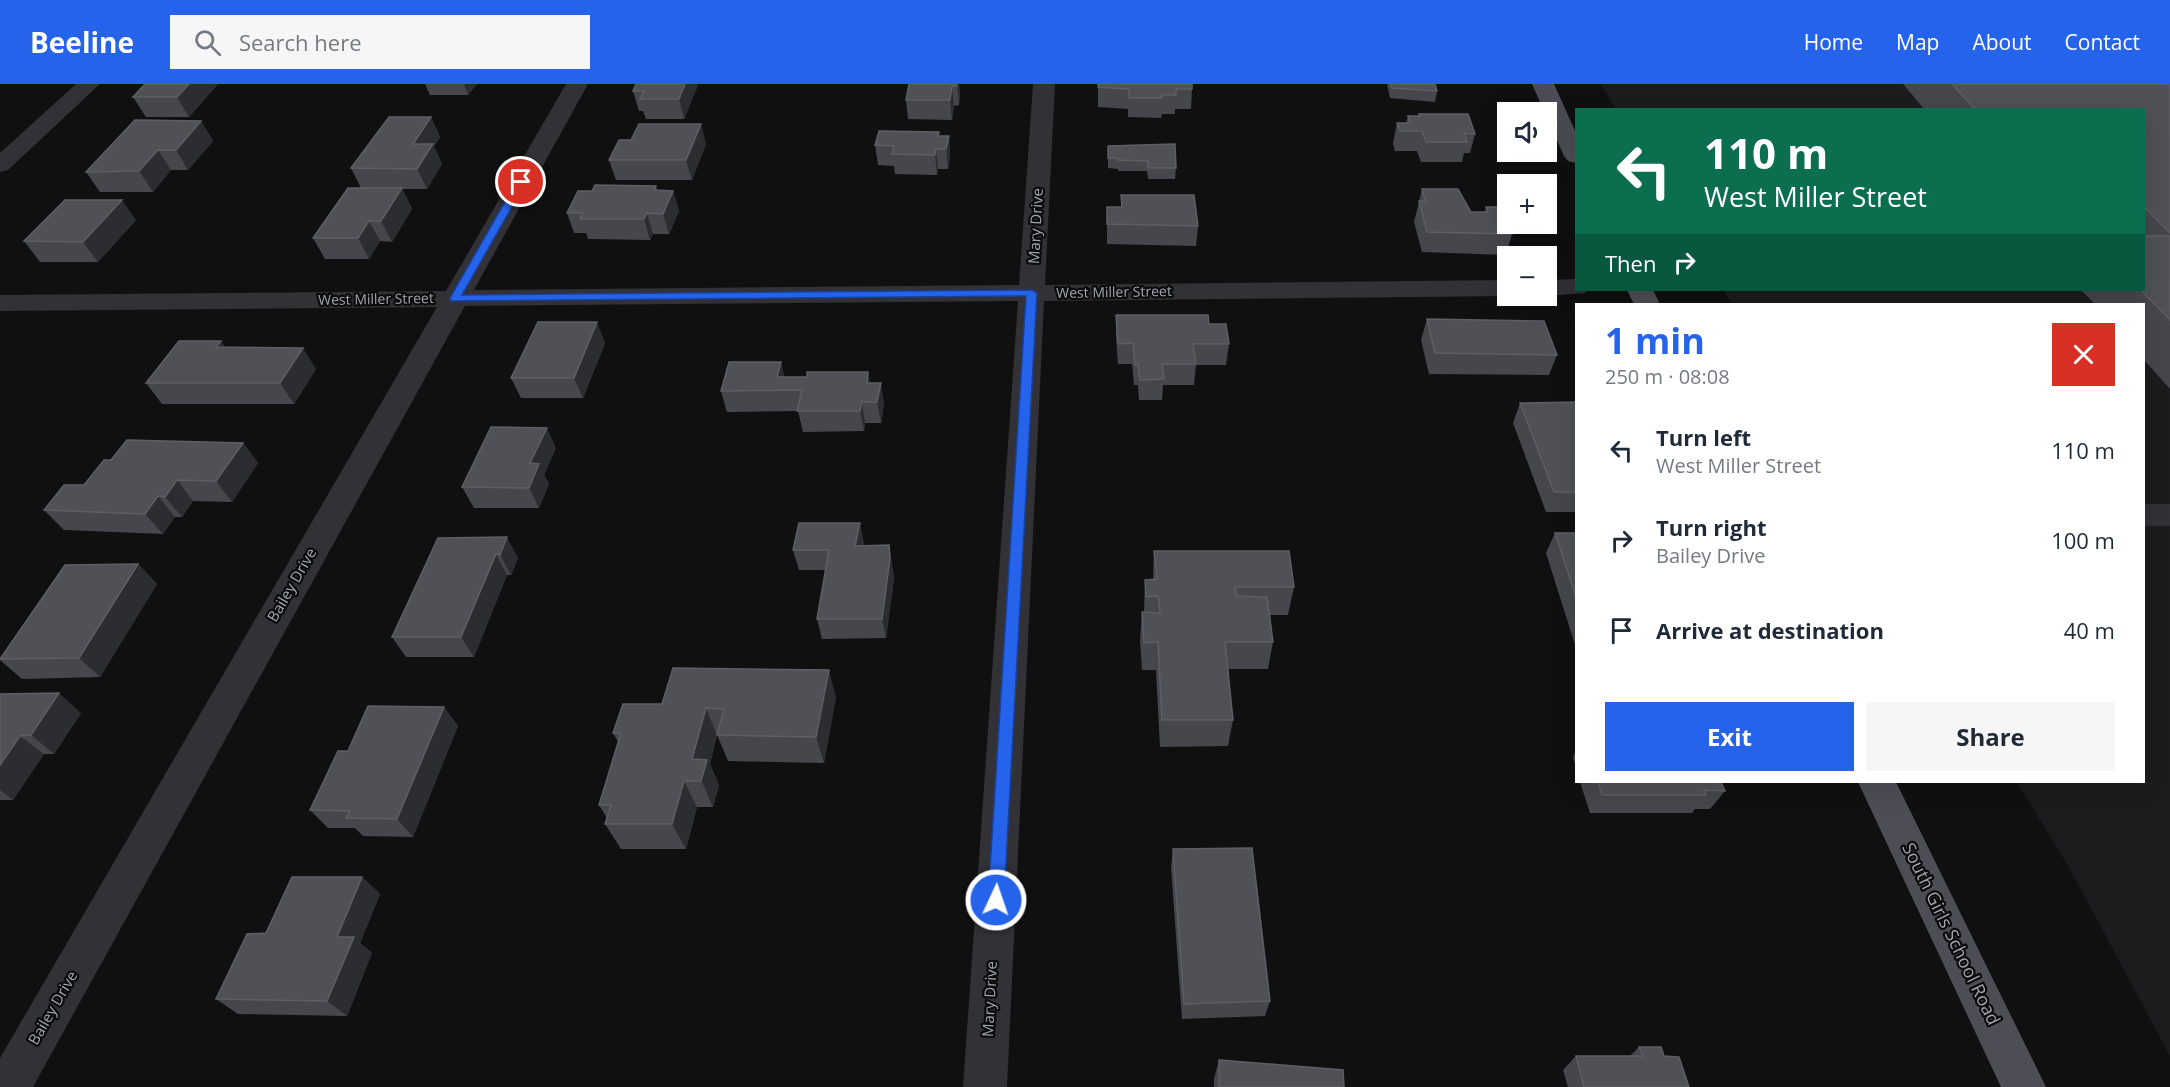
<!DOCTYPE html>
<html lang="en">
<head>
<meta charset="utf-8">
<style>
  body { margin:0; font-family:"Open Sans",sans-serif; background:#f6f6f7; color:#1f2937; height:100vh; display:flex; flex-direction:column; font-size:22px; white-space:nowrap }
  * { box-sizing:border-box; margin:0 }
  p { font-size:20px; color:#747a83 }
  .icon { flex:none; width:33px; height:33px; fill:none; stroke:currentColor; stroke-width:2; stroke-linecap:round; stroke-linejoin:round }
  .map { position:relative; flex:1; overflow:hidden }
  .panel { position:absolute; left:1575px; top:219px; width:570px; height:480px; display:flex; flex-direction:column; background:#fff; border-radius:0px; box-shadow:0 6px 24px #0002 }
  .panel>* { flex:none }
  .banner { position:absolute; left:1575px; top:24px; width:570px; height:183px; border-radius:0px; box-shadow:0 6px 24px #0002; background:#0b6e4f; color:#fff; overflow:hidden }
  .tools { position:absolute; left:1497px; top:18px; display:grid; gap:12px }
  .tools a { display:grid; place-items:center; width:60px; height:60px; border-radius:0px; background:#fff; box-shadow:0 6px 24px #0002; font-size:30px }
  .pin { position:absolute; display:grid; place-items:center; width:51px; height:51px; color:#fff; margin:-26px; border:3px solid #fff; border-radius:50%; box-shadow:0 2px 6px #0007 }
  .me { position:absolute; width:66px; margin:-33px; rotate:3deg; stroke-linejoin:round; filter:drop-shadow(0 0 4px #0008) }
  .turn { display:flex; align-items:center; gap:21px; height:126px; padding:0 30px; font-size:27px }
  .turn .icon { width:78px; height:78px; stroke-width:2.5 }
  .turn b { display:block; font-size:42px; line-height:51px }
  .then { display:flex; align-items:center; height:57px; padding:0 30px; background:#0003; gap:12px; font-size:22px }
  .round { display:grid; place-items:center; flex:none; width:63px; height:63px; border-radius:0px; background:#f6f6f7 }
  .head { display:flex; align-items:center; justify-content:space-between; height:102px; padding:0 30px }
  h1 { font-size:36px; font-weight:700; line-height:45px; color:#2563eb }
  .button { display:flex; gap:12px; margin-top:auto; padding:12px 30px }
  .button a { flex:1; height:69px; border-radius:0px; background:#2563eb; color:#fff; font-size:24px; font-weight:700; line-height:69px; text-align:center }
  .button a+a { background:#f6f6f7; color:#1f2937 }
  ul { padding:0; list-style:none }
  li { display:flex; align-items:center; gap:18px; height:90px; padding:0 30px }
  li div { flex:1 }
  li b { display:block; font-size:22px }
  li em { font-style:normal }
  header { display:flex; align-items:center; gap:36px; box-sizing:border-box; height:84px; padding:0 30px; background:#2563eb; color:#fff }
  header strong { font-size:28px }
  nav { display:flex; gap:33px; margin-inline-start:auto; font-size:21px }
  .search { width:420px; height:54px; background:#f6f6f7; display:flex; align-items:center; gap:15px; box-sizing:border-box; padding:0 21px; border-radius:0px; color:#747a83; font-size:22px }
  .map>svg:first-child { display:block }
</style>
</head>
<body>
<header>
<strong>Beeline</strong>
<div class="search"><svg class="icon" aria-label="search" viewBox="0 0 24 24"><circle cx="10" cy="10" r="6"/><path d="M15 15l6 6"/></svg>Search here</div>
<nav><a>Home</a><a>Map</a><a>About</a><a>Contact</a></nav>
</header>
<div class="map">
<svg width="2170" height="1003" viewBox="0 0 2170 1003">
  <rect width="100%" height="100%" fill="#101011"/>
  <path fill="#1c1c1e" d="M1601,0H2170V972L2070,785L2017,698H2144V220H1732L1723,206H2144V26H1616Z"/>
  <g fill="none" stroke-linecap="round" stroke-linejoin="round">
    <path fill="#313136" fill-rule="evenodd" d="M76,0H100L8,86L0,88V69Z
      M566,0H588L474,206L1019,201L1033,0H1055L1045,201L1508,196L1510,212L1044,217L1007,1003H963L1018,217L465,222L33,1003H0V974L437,223L0,227V211L446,207Z
      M1576,195V206H1587L1585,209L1546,212H1544L1546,196Z
      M2144,420H2170V442H2144Z"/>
    <path fill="#4d4e55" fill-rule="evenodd" d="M1532,0H1554L1576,49V79L1568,77L1564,72Z
      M1627,206H1653L1660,220H1634Z
      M1858,698H1896L2046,1003H2001Z"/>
  </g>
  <path fill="#46474c" d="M218,0L189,33H146L133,13Z
    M425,0H477L468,11H430Z
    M636,0H697L698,1L684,35H646L643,27H639L633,7Z
    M959,0L960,11L959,21L954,22L952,36L908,35L906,16Z
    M1098,0L1192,5L1191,25H1175V30H1162L1161,34L1128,33V25L1098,23Z
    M1387,0H1435L1437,7L1435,18L1390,14Z
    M1903,0H2170V305L2144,276V220H2095L2081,206H2144V26H1925Z
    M1419,30L1475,50L1470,69H1464L1462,78H1421L1417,67H1395L1393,59L1397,39H1406L1408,32H1419Z
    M431,33L440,53L434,62L442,80L427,105H402L412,125L392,158L380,157L369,175H325L313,154L361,104L351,84Z
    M201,37L213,57L188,86H171L153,108H100L86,88Z
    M939,48V52H949L950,72L948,85H938L937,91L895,90L894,82L878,81L875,61Z
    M631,56L706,60L692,96H616L609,76Z
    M1108,62L1176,84L1175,95H1148L1147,87H1118V85L1108,84Z
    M656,102L657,106L673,107L679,127L669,150H653L650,156L588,155L586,149H574L567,129L592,107Z
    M1422,105L1471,128H1485L1486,123L1512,150L1506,171L1422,168L1414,138Z
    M1121,111L1198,142L1196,162L1107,160V123H1121Z
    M136,136L98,178H40L24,157Z
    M1116,231L1209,240L1229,260L1226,281H1196L1194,301H1163L1162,316H1139L1138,301H1134L1132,280H1118L1116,252Z
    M1427,235L1557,271L1549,291L1429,290L1421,256Z
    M605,259L583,314H521L511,294Z
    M225,263L316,285L294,320H162L146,299Z
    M868,288L870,299L884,319L881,339H865L864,347L803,348L798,327L727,328L721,307L785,293H807Z
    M1576,318V428H1546L1513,339L1520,319Z
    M243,359L258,379L232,418L193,417L182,433H175L163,450L64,446L44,426L84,401L111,376Z
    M556,364L544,391L549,400L539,424H474L462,403Z
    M1555,449H1576V564L1546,469Z
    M438,454L518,474L511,491H507L474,573H406L392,553Z
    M864,459V462L889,461L894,494L886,554L822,555L817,535L826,486H799L793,466Z
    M1154,467L1294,503L1288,531H1270L1273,558L1268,585H1227L1233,636L1228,662L1160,663L1156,586H1142L1140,556L1142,528H1144L1145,496H1153Z
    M138,480L157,500L100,593L22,595L0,576V575Z
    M0,610L81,629L54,670H44L13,716H0Z
    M836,613L824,679L728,677L717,651L710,680L719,701L713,723H697L686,765H621L605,740L607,734L599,721L618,658L613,649L662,620Z
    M444,623L458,642L413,753L363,752L355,744H328L310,726L348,667Z
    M1576,667V684L1573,673Z
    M1580,698H1721L1725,707L1710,725H1695L1692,729H1590Z
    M1173,765L1270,917L1265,932L1182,935L1171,783Z
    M362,793L380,810L360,859L372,869L347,932L238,930L216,915L266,849Z
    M1639,963L1664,972L1689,1003H1568L1563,986L1576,972H1630Z
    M1219,976L1344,1003H1214V995Z"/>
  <path fill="#2c2d30" d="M189,0H218L189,33L177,13Z
    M464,0H477L468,11Z
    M685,0H697L698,1L684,35L679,15Z
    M957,0H959L960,11L959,21Z
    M952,2L954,22L952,36L950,16Z
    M431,33L440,53L434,62L442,80L427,105L417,85L413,60Z
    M201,37L213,57L188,86L176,66Z
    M701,40L706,60L692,96L686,76Z
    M949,52L950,72L948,85L946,65Z
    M936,65L938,85L937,91L935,71Z
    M158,66L171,86L153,108L139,87Z
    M402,104L412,125L392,158L381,137Z
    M673,107L679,127L669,150L663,130Z
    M122,116L136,136L98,178L83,158Z
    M647,129L653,150L650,156L644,135Z
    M369,137L380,157L369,175L358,154Z
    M597,238L605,259L583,314L574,294Z
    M221,257L235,277L216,263Z
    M303,264L316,285L294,320L280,299Z
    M781,278L786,299L777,293Z
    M868,288L872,308L871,319L867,299Z
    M881,299L884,319L881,339L877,318Z
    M862,318L865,339L864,347L860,327Z
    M547,344L556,364L544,391L549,400L539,424L529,404L530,379Z
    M243,359L258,379L232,418L216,397Z
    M177,396L193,417L182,433L165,413Z
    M158,412L175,433L163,450L145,430Z
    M860,439L864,459L860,482L855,462Z
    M507,453L518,474L511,491L500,471Z
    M889,461L894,494L886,554L882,535Z
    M496,470L507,491L474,573L461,553Z
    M138,480L157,500L100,593L79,574Z
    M829,586L836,613L824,679L816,653Z
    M59,609L81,629L54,670L31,651Z
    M444,623L458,642L413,753L397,735Z
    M706,624L717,651L710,680L719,701L713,723L692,675Z
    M20,652L44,670L13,716L0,706V681Z
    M684,697L697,723L686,765L672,740Z
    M362,793L380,810L360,859L372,869L347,932L327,917L337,853Z"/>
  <path fill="#505157" stroke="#5c5f65" stroke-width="1.5" d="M145,0H189L177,13H133Z
    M636,0H685L679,15H640L644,7H633Z
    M909,0H957V2H952L950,16H906Z
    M1098,0H1192V5H1176V11H1162V14H1129V5L1098,3Z
    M1391,0H1435L1437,7L1392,4Z
    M1952,0H2170V149L2144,123V26H1976Z
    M1419,30H1468L1475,50L1464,49L1467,58H1426L1422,47H1400L1397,39H1410L1408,32H1420Z
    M389,33H431L413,60H433L417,85L351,84Z
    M135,36L201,37L176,66H158L139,87L86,88Z
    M639,40H701L686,76H609L619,56H631Z
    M879,47L939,48L938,52H949L946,65H936L935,71L892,70L894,62L875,61Z
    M1175,60L1176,84H1148V77L1118,76V74H1108V62Z
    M595,101L656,102L654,106L673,107L663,130L647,129L644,135H580L583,129H567L578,107H592Z
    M348,104H402L381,137H369L358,154H313Z
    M1422,105H1458L1471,128H1488L1486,123H1502L1512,150L1427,148L1419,117H1425Z
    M1121,111H1194L1198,142L1107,140V123H1122Z
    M65,116H122L83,158L24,157Z
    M2144,152H2170V236L2141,206H2144Z
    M1116,231H1208L1209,240H1226L1229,260H1193L1196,280H1162L1164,295L1140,296L1138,281H1135L1133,259L1118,260Z
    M1427,235L1544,237L1557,271L1435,269Z
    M538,238H597L574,294H511Z
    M179,257H221L216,263L303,264L280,299H146Z
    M729,278H781L777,293H807V288H868L867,299H881L877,318H862L860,327H797L802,306L721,307Z
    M1576,318V408H1554L1520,319Z
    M491,343L547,344L530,379L539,380L529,404L462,403Z
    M127,356L243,359L216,397L177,396L165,413L158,412L145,430L44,426L64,401H84L104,376H111Z
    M799,439H860L855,462L889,461L890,474L882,535H817L829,466H793Z
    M1555,449H1576V513Z
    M507,453L500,471L496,470L461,553H392L438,454Z
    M1154,467H1289L1294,503H1235L1237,512L1267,513L1273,558H1225L1233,636H1162L1158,558L1144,559L1142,528L1160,529L1158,512L1146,513L1145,496L1157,495Z
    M138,480L79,574L0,575L65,481Z
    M673,584L829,586L816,653L717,651L724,625L706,624L692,675L707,676L701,697H684L672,740H605L611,721H599L621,649H613L623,620H662Z
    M59,609L31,651L20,652L0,681V610Z
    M368,622L444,623L397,735L346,734L350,727L310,726L338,667H348Z
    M1598,698H1721L1725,707L1704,706L1706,711H1602Z
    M1252,764L1270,917L1184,920L1173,765Z
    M292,793H362L337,853H354L327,917L216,915L247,850L266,849Z
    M1639,963H1661L1664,972L1679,973L1689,1003H1584L1576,972H1643Z
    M1219,976L1343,986L1344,1003H1219Z"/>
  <path fill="#2563eb" stroke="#184099" stroke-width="1.5" d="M518,95L526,98L462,211L1032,206L1037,209L1004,816L1002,822L996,824L990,822L988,816L1026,212L451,217L450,214Z"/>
  <g text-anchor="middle" stroke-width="4.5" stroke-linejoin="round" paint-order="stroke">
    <g font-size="14" fill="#a1a6b2" stroke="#0b0b0c">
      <text transform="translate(1114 208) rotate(-1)" y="5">West Miller Street</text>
      <text transform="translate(376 215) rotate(-1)" y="5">West Miller Street</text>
    </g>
    <g font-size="15" fill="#a1a6b2" stroke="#0b0b0c">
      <text transform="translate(1036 142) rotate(-87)" y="5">Mary Drive</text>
      <text transform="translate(292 501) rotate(-60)" y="5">Bailey Drive</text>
      <text transform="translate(990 915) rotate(-87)" y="5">Mary Drive</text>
      <text transform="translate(53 924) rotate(-60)" y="5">Bailey Drive</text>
    </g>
    <g font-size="18" fill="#a1a6b2" stroke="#0b0b0c">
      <text transform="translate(1951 850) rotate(64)" y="6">South Girls School Road</text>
    </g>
  </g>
</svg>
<div class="tools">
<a><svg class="icon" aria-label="sound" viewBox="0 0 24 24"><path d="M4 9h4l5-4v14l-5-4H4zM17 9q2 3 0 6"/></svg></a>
<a>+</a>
<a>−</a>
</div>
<div class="pin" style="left:521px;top:98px;background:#d93025"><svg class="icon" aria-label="arrive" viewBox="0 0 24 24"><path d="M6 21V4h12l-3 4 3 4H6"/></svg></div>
<svg class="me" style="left:996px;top:816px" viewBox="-20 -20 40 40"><circle r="17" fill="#2563eb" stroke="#fff" stroke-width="3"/><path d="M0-11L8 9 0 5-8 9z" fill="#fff"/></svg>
<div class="banner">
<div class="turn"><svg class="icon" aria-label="left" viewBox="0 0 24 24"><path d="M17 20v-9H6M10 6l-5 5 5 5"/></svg><div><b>110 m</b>West Miller Street</div></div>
<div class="then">Then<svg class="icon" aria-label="right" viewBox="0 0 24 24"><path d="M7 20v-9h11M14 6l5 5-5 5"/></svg></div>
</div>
<section class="panel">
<div class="head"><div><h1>1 min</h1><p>250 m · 08:08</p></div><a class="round" style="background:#d93025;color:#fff"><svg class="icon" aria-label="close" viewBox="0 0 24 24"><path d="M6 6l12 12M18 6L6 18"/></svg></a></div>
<ul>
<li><svg class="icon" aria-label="left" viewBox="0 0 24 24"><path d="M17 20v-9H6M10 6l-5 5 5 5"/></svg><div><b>Turn left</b><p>West Miller Street</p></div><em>110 m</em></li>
<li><svg class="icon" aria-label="right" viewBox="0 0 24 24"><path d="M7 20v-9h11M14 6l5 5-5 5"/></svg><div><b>Turn right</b><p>Bailey Drive</p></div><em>100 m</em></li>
<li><svg class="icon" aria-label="arrive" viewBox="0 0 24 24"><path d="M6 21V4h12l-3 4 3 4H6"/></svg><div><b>Arrive at destination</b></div><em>40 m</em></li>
</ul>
<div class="button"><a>Exit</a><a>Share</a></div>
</section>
</div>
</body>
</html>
